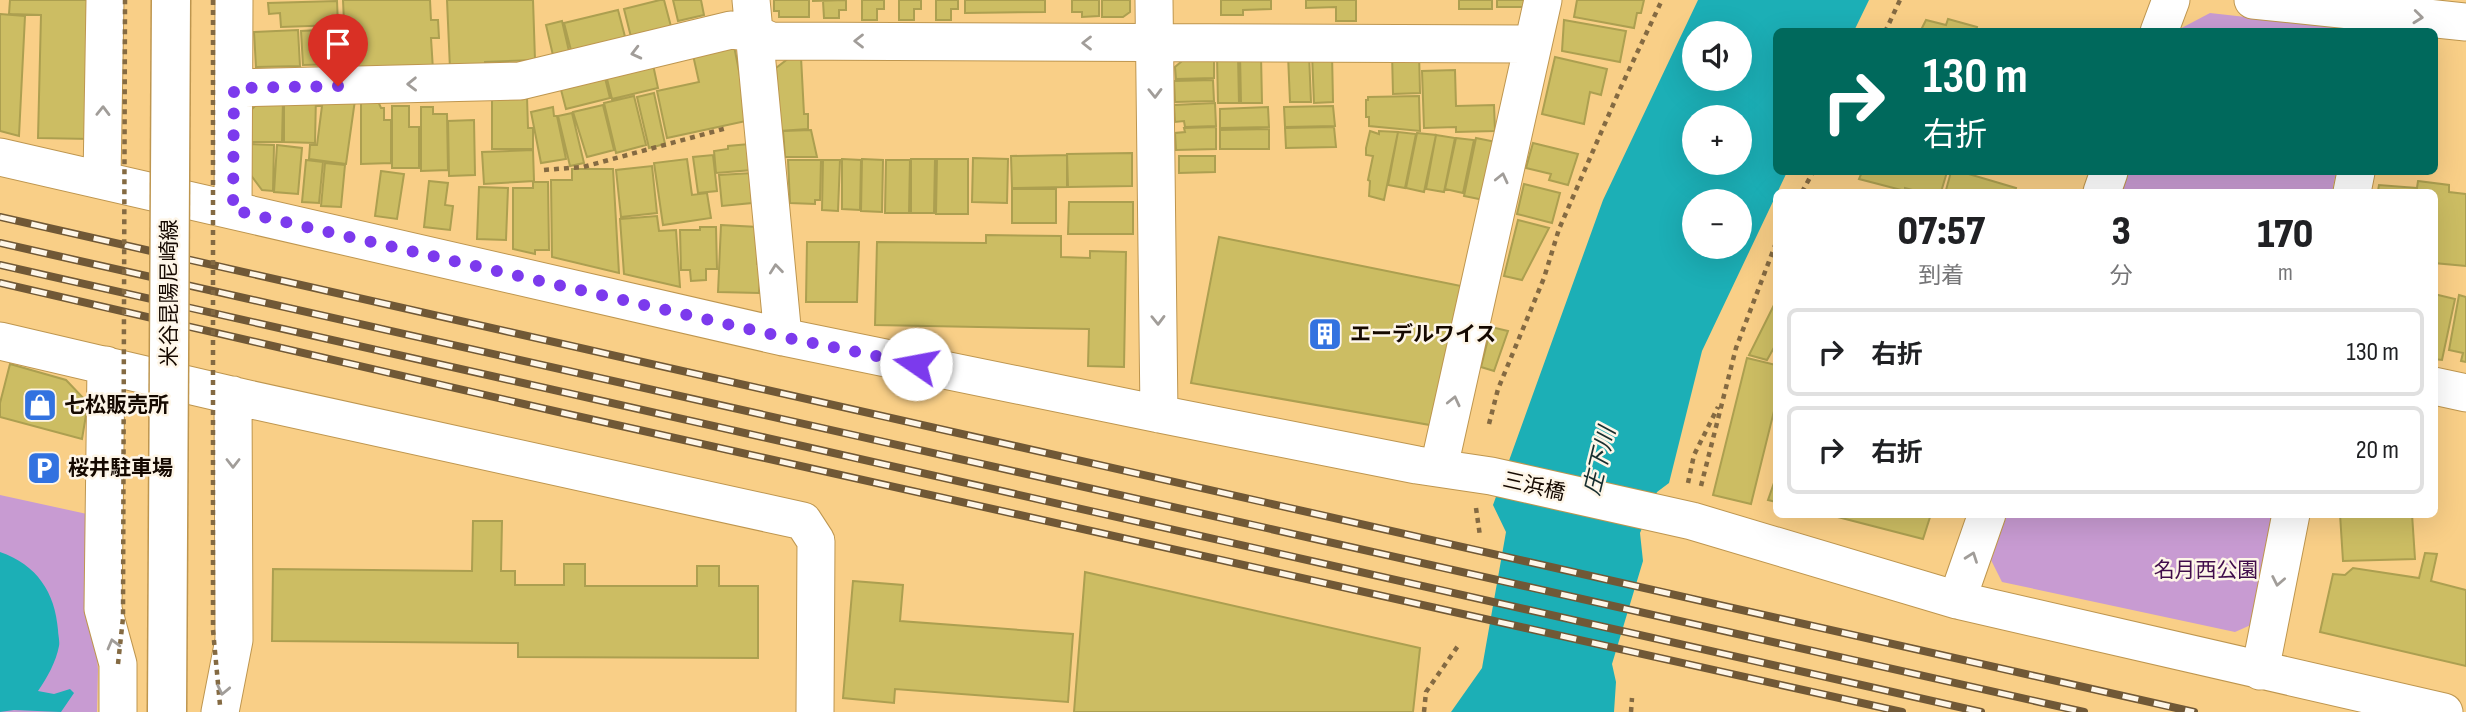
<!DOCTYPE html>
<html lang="ja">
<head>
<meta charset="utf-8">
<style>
  body { margin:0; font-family:"Sofia Sans Condensed","Noto Sans JP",sans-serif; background:#f6f6f6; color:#202124; height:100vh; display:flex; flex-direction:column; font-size:26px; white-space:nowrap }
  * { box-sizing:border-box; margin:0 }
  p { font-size:23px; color:#757577 }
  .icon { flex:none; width:38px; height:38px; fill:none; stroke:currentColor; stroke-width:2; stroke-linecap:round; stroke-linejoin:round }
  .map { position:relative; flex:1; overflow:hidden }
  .side { position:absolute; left:1773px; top:189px; width:665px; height:329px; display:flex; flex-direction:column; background:#fff; border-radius:10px; box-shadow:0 7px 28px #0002 }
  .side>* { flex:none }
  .banner { position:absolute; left:1773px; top:28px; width:665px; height:147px; border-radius:10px; box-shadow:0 7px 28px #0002; background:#00695c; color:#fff; overflow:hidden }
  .fabs { position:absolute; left:1682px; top:21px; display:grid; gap:14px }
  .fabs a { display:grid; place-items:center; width:70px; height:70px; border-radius:50%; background:#fff; box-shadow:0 7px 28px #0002; font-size:35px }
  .pin { position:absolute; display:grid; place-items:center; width:60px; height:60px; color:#fff; margin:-72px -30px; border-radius:50% 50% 50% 0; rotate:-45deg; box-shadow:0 0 7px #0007 }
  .pin .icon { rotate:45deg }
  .me { position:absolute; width:77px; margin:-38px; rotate:282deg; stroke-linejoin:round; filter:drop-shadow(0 0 5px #0008) }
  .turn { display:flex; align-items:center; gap:24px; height:147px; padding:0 35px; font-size:32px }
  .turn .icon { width:91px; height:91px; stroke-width:2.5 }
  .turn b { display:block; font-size:49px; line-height:60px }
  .eta { display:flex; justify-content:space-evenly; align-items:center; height:119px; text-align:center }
  .eta b { font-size:42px; font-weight:800; line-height:49px }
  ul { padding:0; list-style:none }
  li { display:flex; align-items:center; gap:21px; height:88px; margin:0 14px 10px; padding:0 21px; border:4px solid #e0e0e0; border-radius:10px }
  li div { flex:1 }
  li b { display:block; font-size:26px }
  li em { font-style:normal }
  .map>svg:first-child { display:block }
</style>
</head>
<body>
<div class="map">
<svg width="2466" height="712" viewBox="0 0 2466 712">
  <rect width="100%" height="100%" fill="#f9cf87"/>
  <path fill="#c89bd2" d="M2210,13L2344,28L2348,31L2174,32Z
    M2126,172H2336L2332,192H2118Z
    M0,495L87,514L98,670L97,712H0Z
    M2007,515H2273L2253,624L2235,632L2002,582L1991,560Z"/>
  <path fill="#1cafb6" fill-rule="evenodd" d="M1698,0H1869L1854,31L1776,32V172H1787L1702,351L1669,483L1657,492L1640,533L1643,561L1612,664L1616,682L1614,712H1451L1482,668L1506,532L1493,505L1603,200ZM1694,33H1740V79H1694ZM1694,117H1740V163H1694ZM1694,201H1740V247H1694Z
    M0,552C37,565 55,592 58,630C58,635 60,641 59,646C56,662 47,678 38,691L54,694L70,689L74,693L61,712L14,710L0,712Z"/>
  <path fill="#ccbd63" stroke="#ac9f50" stroke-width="2" d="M10,0H92L90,139L38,138L41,15L9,14Z
    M343,0H430L431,20H438L439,38H431L433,70L346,68Z
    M447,0H533L535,60L485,62V67L450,69Z
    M660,0H664L673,34L633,45L624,9Z
    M673,0H701L704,15L678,21Z
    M774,0H809V17H779V11H774Z
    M846,0V10H839V18H824L823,1H812Z
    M862,0H884V9H877V20H862Z
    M899,0H921V9H914V20H899Z
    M936,0H958V9H951V20H936Z
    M965,0H1045V12L965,13Z
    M1072,0H1099V16L1082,17V12H1072Z
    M1102,0H1130V12L1123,17H1102Z
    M1221,0H1271V9L1243,10V15H1221Z
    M1306,0H1356V21H1336V7L1306,8Z
    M1459,0H1492V9H1459Z
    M1497,0H1525V7H1497Z
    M1577,0H1644L1641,13H1637L1634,28L1574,17Z
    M337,1L338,25L281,27L280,13L269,14L268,3Z
    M618,10L628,48L574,62L564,23Z
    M0,14L25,16L19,136L0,131Z
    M1948,19L1977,27L1976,32H1920L1926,20L1946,25Z
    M1564,20L1626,31L1620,62L1562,51Z
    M562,21L571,60L555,64L546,25Z
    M338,29L339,64L303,65L301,31Z
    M298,30L300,66L256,67L254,32Z
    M734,46L741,81L746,121L667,138L657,91L699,82L693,55Z
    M1419,52L1420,93L1393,94L1392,53Z
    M1332,53L1333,102L1314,103L1312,54Z
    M1309,54L1311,102H1290L1288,55Z
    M1214,55V78L1176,79L1175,67L1188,56Z
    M1238,55L1239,103H1218L1217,56Z
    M1240,55H1261L1262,103H1241Z
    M801,57L804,114H808V129L779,131L776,68L789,58Z
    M1555,57L1607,69L1601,95L1590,92L1584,124L1542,114Z
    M652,60L658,88L612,99L605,71Z
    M1455,70L1456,106L1494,105L1495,131L1456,132V127L1424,128L1422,71Z
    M605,78L610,98L566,109L559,82Z
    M1213,80L1214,101L1175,102L1174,81Z
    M654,93L665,144L649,148L637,97Z
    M318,95L355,100L346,164L309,159L310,145H317L322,106H317Z
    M316,96L315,143L284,142V98Z
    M634,96L646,145L616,153L604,103Z
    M1419,96L1420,131L1369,126V117H1366V100H1368V97Z
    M527,97L528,128H533V149H492V98Z
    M261,100H283L282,142H251V110Z
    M361,101H378L381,108H384V120H391V163L361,164Z
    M1215,103L1216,126L1185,127L1184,121L1175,122L1174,105Z
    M603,105L614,150L587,157L573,112Z
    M392,106H409V127H419V168H392Z
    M1333,106L1335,126L1285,127L1284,107Z
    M421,107H433V114H447L448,170L421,171Z
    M553,107L554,116H557L566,159L541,163L531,112Z
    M1268,107L1269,127L1220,128V109Z
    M572,113L584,163L570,166L558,116Z
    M474,120L475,175L449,176L448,121Z
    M1216,127V149L1176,150L1175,133L1185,132L1184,128Z
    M1334,127L1336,147L1286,148L1285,128Z
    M1269,129V149H1220V130Z
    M811,130L817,157H785L783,131Z
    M1370,131L1379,134V131L1398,132L1384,200L1369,196L1370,181L1368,180L1373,156L1366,155V148Z
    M1398,132L1416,134L1405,188L1388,185Z
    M1417,133L1436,135L1424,192L1406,188Z
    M1436,135L1455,138L1444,192L1426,189Z
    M1456,138L1474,140L1463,193L1445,189Z
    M1476,138L1496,142L1484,200L1464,196Z
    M1533,143L1578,154L1568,185L1549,180L1551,174L1526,168Z
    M250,144L274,145L273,191L262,190L250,174Z
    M749,144L752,170L716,173L714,151L728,149V146Z
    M277,145L302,148L298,194L274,192Z
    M533,150L534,181L484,184L482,152Z
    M1132,153V186L1068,187L1067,154Z
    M713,155L717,191L698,193L693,157Z
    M1067,155V187L1012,188L1011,156Z
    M1179,156H1215V172L1179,173Z
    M973,158L1008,159L1007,203L972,202Z
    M687,159L692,195L707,193L711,218L663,225L654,163Z
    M842,159L861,160L860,210L842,209Z
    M862,159L883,160L882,212L861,211Z
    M911,159H935L934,213H911Z
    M937,159H968V214H936Z
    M306,160L323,162L319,203L302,202Z
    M788,160H821L820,200H815V204L790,203Z
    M823,160H840L838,211L822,210Z
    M886,160H910L909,213H885Z
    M325,163L345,165L341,207L321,206Z
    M652,166L657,213L621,217L616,170Z
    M572,169H613L619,273L552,257L551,180H572Z
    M381,171L404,174L397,219L375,216Z
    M1862,172H1947L1941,192H1920L1905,188V191L1859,179Z
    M1951,172H1962L2016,188L2015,192H1954L1946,190Z
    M753,173L752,203L722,206L719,175Z
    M429,181L448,183L445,205L453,206L450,230L424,227Z
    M2418,181L2449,185V192L2466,194V266L2434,263V192H2375L2378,191L2379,185L2417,188Z
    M533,182H548L549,250H535V254L513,249V188H533Z
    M1524,184L1560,193L1552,223L1517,214Z
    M479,187L508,188L506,240L477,239Z
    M1012,189H1056V223H1012Z
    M1069,202H1133V234H1068Z
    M657,216L659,231L676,230L680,287L624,274L620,219Z
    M1518,220L1549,228L1522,280L1504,276Z
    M721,225L758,227L757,264L761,265L759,293L718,292Z
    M700,227H716L717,269H706V280L691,281L690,270H681L680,230H700Z
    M986,235L1061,236V257L1090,258V251L1126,252L1124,367L1088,366L1089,329L875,325L877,242L986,243Z
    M1219,237L1461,286L1430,425L1191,383Z
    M807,242H859L857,302H806Z
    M2434,294L2455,299L2442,360L2434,359Z
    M2459,295L2466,297V362L2461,361L2463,353L2449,350Z
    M1776,301V344L1767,360L1749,355Z
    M1491,327L1508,331L1494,371L1481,367Z
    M1747,358L1776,365V403L1751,504L1713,495Z
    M10,364L66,380L88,403L82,439L0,417V403Z
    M1776,477V502L1768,500Z
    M1826,514H1931L1923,539Z
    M2340,514H2412L2415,559L2343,561Z
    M473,521H502L501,571H515V585H564V564H585V586H697V566H719V586H758V658L518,657V643L272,641L273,569L472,571Z
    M2425,553L2437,554L2431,581L2466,590V666L2320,632L2333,574L2345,575L2353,568L2419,578Z
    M1085,572L1420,648L1413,712H1074Z
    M853,581L903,585L900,621L1073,634L1068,702L895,689L894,703L843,698Z"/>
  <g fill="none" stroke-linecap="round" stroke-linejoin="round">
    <g stroke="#be964f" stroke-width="39">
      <path id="minor" d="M751,0L783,337
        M1154,0L1159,414
        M2253,0L2466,22
        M2159,32L2171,0
        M234,88L520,81L731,30L753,33L771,41L1532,44
        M0,157L783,337L1159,414L1417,465L1491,476L1692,521L1957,600L2444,712
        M102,179L105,0
        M2102,192L2109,172
        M2352,192L2356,172
        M233,210L234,0
        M0,341L248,399L803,521L816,541L815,712
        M106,365L103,609L118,664V712
        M2434,386L2466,393
        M1439,467L1543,0
        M1957,600L1987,514
        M2260,671L2291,514
        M220,712L234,640L233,395"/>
    </g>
    <path stroke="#846a42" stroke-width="4.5" stroke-dasharray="5 5" stroke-linecap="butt" d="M1885,32L1900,0
      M544,170L583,167L727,128
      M1802,192L1813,172
      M1489,424L1498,389L1544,278L1559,229L1620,89L1662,0
      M1688,483L1694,455L1718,407
      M1701,486L1736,348L1776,243
      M1476,508L1480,536
      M1424,712L1426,692L1460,643
      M1631,712L1632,698"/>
    <use href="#minor" stroke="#fff" stroke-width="37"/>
    <g stroke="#705836" stroke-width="8">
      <path id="rail" d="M0,217L2194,712
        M0,243L2084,712
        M0,265L1981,712
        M0,283L563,413L1902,712"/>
    </g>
    <use href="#rail" stroke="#fef6e8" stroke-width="5" stroke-dasharray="16" stroke-linecap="butt"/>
    <g stroke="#be964f" stroke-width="41" stroke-linecap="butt">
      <path id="secondary-bridge" d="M167,712L171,0"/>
    </g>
    <path stroke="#846a42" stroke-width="4.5" stroke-dasharray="5 5" stroke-linecap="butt" d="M213,0V630L220,705
      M118,664L123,618L125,0"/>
    <use href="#secondary-bridge" stroke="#fff" stroke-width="38"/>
  </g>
  <defs><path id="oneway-chevron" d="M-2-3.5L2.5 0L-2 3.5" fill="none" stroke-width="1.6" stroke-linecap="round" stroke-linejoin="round" transform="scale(1.75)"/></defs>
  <g stroke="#a19d99">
    <use href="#oneway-chevron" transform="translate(2418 17) rotate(6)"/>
    <use href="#oneway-chevron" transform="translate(859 41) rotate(-180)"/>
    <use href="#oneway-chevron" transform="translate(1087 43) rotate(-180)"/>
    <use href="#oneway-chevron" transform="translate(636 53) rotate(166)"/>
    <use href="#oneway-chevron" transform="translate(412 84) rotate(179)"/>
    <use href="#oneway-chevron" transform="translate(1155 93) rotate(89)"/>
    <use href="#oneway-chevron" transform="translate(103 111) rotate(-89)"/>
    <use href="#oneway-chevron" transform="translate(1502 178) rotate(-77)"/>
    <use href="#oneway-chevron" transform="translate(776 269) rotate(-96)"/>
    <use href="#oneway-chevron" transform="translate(1158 320) rotate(89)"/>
    <use href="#oneway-chevron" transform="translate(1454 401) rotate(-77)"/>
    <use href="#oneway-chevron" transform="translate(233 463) rotate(90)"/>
    <use href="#oneway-chevron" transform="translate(1972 557) rotate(-70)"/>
    <use href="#oneway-chevron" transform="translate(2278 581) rotate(101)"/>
    <use href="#oneway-chevron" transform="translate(113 644) rotate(-105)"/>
    <use href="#oneway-chevron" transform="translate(223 690) rotate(102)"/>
  </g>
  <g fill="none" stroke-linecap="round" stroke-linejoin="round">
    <path stroke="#7c3aed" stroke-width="12" stroke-dasharray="0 21.6" d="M338,86L234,88L233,210L783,337L916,364"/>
  </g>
  <defs>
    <g id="building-square" transform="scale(1.75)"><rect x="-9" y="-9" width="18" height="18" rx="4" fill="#3272e0" stroke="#fef6e8"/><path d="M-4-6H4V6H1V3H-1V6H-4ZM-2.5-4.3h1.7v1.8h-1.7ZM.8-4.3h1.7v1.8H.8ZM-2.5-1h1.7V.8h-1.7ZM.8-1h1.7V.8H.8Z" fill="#fff"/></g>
    <g id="shop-square" transform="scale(1.75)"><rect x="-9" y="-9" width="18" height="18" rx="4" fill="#3272e0" stroke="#fef6e8"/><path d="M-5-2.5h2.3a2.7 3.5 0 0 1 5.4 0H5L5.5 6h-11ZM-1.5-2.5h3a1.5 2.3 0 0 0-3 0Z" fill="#fff"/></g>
    <g id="parking-square" transform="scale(1.75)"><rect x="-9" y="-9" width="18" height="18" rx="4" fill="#3272e0" stroke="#fef6e8"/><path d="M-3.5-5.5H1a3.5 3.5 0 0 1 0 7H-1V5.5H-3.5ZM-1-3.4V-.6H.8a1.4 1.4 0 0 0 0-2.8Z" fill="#fff"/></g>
  </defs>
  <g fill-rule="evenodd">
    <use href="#building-square" x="1325" y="334"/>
    <use href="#shop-square" x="40" y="405"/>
    <use href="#parking-square" x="44" y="468"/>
  </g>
  <g text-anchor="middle" stroke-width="5" stroke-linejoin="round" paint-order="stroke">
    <g font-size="21" fill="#150900" stroke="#fef6e8">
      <text transform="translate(169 293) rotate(-90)" y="7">米谷昆陽尼崎線</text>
      <text transform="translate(1534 486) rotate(13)" y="7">三浜橋</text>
    </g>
    <g font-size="21" font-weight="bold" fill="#150900" stroke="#fef6e8" text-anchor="start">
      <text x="1350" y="341">エーデルワイス</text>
      <text x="64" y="412">七松販売所</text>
      <text x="68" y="475">桜井駐車場</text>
    </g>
    <g font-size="21" fill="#410d4b" stroke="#fef6e8">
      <text x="2206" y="577">名月西公園</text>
    </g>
    <g font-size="23" font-style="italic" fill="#172e2f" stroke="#fef6e8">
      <text transform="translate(1599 461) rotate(-76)" y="8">庄下川</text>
    </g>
  </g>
</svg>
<div class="fabs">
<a><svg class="icon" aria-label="sound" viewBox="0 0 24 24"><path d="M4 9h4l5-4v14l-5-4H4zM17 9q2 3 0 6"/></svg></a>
<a>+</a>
<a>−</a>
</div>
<div class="pin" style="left:338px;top:86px;background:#d93025"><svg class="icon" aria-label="arrive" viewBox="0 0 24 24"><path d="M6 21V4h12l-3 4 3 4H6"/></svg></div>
<svg class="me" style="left:916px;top:364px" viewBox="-20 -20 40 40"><circle r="19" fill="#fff"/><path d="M0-13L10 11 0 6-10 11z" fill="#7c3aed"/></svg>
<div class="banner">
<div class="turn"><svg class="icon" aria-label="right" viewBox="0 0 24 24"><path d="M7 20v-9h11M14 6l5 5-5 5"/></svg><div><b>130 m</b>右折</div></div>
</div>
<section class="side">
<div class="eta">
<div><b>07:57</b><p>到着</p></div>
<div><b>3</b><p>分</p></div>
<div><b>170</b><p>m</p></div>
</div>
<ul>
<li><svg class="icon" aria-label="right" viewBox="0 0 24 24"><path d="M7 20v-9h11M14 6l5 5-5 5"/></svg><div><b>右折</b></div><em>130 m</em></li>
<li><svg class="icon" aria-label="right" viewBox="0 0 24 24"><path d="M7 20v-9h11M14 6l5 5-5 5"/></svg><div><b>右折</b></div><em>20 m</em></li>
</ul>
</section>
</div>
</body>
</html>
